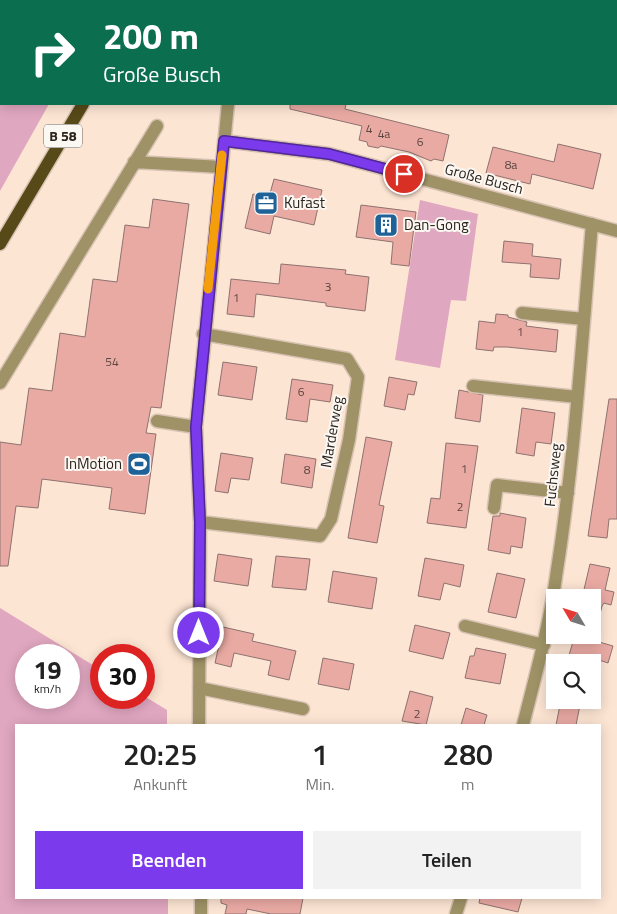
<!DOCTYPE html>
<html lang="de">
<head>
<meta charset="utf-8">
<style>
  body { margin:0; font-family:"Titillium Web",sans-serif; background:#f2f2f2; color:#222; height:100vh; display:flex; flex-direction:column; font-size:19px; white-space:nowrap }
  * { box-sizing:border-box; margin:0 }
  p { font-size:16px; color:#767676 }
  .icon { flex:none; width:28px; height:28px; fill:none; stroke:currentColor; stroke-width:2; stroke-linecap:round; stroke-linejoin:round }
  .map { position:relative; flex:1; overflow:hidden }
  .sheet { position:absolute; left:15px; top:724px; width:586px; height:175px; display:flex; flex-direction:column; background:#fff; border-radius:0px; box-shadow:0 2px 12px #0003 }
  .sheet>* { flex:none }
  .guide { position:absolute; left:0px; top:0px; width:618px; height:105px; box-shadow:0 2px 12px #0003; background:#0b6e4f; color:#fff; overflow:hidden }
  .needle { width:32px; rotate:308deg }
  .controls { position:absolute; left:546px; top:589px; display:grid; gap:10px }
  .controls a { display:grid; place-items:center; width:55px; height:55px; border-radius:0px; background:#fff; box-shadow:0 2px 12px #0003; font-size:25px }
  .speed { position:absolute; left:15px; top:644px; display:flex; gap:10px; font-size:25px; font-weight:700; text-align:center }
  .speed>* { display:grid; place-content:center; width:65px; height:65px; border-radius:50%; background:#fff; box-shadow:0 2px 12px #0003; line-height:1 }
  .speed small { font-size:12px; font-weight:400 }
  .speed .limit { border:8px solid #d22; background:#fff; color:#111 }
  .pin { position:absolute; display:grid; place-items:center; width:42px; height:42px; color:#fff; margin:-21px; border:2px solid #fff; border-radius:50%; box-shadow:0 1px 5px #0007 }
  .me { position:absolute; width:55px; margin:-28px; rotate:0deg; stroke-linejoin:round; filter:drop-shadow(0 0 4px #0008) }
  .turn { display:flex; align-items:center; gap:18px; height:105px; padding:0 20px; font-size:22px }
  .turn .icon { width:65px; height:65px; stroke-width:2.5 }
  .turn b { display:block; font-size:35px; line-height:42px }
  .eta { display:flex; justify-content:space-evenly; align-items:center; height:85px; text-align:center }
  .eta b { font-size:30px; font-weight:600; line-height:35px }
  .action { display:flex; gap:10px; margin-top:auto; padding:10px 20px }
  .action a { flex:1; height:58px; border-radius:0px; background:#7c3aed; color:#fff; font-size:20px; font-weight:600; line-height:58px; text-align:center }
  .action a+a { background:#f2f2f2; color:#222 }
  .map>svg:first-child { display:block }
</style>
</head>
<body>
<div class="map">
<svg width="617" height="914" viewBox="0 0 617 914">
  <rect width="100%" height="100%" fill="#fde5d3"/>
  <path fill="#e0a7c0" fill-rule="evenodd" d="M0,14L1,104H49L0,191Z
    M420,200L478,214L466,301L451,300L440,368L395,360Z
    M0,608L101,670V698L144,696L167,710V725H16V898H168V914H0ZM26,655H69V698H26Z"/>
  <path fill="#eaaaa4" stroke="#8e726f" d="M290,104H346L345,109L449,135L443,161L434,159L431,161L409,152L381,146L378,148L368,146L367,142L359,140L362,126L290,109Z
    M558,144L601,154L593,189L532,174L530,184L486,173L493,147L554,162Z
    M274,179L322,190L314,225L274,216L270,234L245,228L253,194L269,197Z
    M153,199L189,204L161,408L151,407L146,433L156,434L145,514L109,509L112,488L42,479L38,508L16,506L8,566H0V442L21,445L29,388L52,391L60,333L85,337L93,279L117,282L125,225L149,228Z
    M361,205L416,212L409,266L391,264L393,242L356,237Z
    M504,241L533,244L532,256L561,259L559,279L530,277L531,264L502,262Z
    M281,264L346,270L345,274L369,277L365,311L326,306V303L256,294L254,317L227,314L231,279L279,284Z
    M496,314L508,315V317L527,322L526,326L558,330L556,352L507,347H494L493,351L476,349L479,321L495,323Z
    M223,362L257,367L252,400L218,395Z
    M389,377L417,382L414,395L408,394L405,410L384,406Z
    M292,379L333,385L330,402L310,399L307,422L286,419Z
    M459,390L483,395L480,422L455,418Z
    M609,399H617V519H609L607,538L588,536Z
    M522,408L555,413L551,444L536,442L534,456L516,453Z
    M366,437L392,442L379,505L384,506L377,543L348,538Z
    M446,443L478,446L466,528L427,523L431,498L440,499Z
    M221,453L253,458L249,480L231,478L228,493L215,491Z
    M285,454L316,459L312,488L281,483Z
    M500,513L526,518L522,548L511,546L510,554L488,550L493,516H500Z
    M218,554L252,559L248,586L214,581Z
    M276,556L310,559L306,590L272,587Z
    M425,558L464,565L460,587L444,583L440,600L418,596Z
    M590,564L610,568L605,590L614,592L611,605L604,603L602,606L598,622H592V598H582Z
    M333,571L377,578L372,609L328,602Z
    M497,573L525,579L516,618L488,612Z
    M415,625L450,633L443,659L409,651Z
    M223,627L254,634L252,641L296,651L289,680L268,675L271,661L234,653L231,667L215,663Z
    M575,635L613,646L608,663L593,658L592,662H567Z
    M476,648L506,654L500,684L465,678L470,656H474Z
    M323,658L354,664L349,690L318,684Z
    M410,691L433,697L426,725L402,721Z
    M561,700H581L576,725H556Z
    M466,708L487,715L484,725H461Z
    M221,898H303L300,914H271L247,909L246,914H225L227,905L221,903Z
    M480,898H522L518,912L479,903Z"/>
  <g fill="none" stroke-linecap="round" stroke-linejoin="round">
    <g stroke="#d7c2b2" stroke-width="15">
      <path id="minor" d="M231,0V1
        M224,141L329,154L617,231
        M134,162L221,167
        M522,313L584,319
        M0,383L157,126
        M473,386L577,397
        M157,421L196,427
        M494,508L497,485L568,493
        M200,522L320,536L331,519L349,440L358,377L347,359L203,334
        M465,626L544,645
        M199,688L303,709
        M199,725L200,522L196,427L228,104
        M523,725C536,674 550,623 557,570C575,456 582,340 592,224
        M201,914V898
        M456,914L461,898"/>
    </g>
    <g stroke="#d7c2b2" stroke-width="15">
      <path id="major" d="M221,0L224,1
        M144,1L145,0
        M166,1L169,0
        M0,244L83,104"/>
    </g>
    <use href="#minor" stroke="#9e9266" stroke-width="12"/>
    <use href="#major" stroke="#574a18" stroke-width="12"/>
  </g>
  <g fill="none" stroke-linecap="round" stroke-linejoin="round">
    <g stroke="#51269a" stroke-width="12">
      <path id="route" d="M199,633L200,522L196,427L224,141L329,154L404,174"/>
    </g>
    <use href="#route" stroke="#7c3aed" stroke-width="9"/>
    <path stroke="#f59e0b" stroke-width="9" d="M208,289L222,155"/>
  </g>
  <defs>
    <g id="office-square" transform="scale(1.25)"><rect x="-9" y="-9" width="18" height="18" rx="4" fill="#1f6297" stroke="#fbf7f3"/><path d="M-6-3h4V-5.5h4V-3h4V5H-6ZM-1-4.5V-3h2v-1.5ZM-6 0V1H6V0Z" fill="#fff"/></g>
    <g id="building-square" transform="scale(1.25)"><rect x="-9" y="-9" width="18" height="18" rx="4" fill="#1f6297" stroke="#fbf7f3"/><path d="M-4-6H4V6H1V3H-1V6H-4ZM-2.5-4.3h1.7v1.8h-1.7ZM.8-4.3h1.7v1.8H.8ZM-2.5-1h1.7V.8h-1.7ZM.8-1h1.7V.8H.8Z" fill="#fff"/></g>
    <g id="stadium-square" transform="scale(1.25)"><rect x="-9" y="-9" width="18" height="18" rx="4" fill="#1f6297" stroke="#fbf7f3"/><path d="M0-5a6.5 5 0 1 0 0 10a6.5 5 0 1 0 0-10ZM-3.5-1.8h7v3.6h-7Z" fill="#fff"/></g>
  </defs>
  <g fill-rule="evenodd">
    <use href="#office-square" x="266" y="203"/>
    <use href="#building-square" x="386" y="225"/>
    <use href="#stadium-square" x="139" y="464"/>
  </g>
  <g text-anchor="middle" stroke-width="4" stroke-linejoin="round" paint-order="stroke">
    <g font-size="12" fill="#5c463f">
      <text x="369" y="133">4</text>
      <text x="384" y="138">4a</text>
      <text x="420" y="146">6</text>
      <text x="511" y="169">8a</text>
      <text x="328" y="291">3</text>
      <text x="236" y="302">1</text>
      <text x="520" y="336">1</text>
      <text x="112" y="366">54</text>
      <text x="301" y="396">6</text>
      <text x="464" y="473">1</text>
      <text x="307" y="474">8</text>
      <text x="460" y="511">2</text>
      <text x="417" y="718">2</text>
    </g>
    <rect fill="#fbf7f3" stroke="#6a635d" stroke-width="1" x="44" y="124.5" width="38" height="23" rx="4"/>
    <g font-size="14" font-weight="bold" fill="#2c241d">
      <text x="63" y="141">B 58</text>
    </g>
    <g font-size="15" fill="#2c241d" stroke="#fbf7f3">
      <text transform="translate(484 179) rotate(15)" y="5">Große Busch</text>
      <text transform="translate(332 432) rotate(-80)" y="5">Marderweg</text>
      <text transform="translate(553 475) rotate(-84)" y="5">Fuchsweg</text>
    </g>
    <g font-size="15" fill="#2c241d" stroke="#fbf7f3" text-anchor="start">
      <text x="284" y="208">Kufast</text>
      <text x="404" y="230">Dan-Gong</text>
      <text x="122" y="469" text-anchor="end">InMotion</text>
    </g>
  </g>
</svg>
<div class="controls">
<a><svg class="needle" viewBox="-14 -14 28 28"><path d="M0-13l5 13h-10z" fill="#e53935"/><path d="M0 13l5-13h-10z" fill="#767676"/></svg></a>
<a><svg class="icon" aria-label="search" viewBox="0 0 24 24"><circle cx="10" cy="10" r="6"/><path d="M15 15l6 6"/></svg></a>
</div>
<div class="speed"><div>19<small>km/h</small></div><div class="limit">30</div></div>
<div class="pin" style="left:404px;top:174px;background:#d93025"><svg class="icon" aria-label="arrive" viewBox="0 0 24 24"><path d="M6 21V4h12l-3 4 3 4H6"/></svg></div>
<svg class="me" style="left:199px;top:633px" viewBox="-20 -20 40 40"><circle r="17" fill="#7c3aed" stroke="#fff" stroke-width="3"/><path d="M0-11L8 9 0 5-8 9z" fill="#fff"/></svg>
<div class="guide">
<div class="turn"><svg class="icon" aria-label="right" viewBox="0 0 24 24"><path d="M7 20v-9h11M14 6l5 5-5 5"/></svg><div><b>200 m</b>Große Busch</div></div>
</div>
<section class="sheet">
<div class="eta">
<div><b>20:25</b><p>Ankunft</p></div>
<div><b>1</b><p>Min.</p></div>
<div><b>280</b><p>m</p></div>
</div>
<div class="action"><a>Beenden</a><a>Teilen</a></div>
</section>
</div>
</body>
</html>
